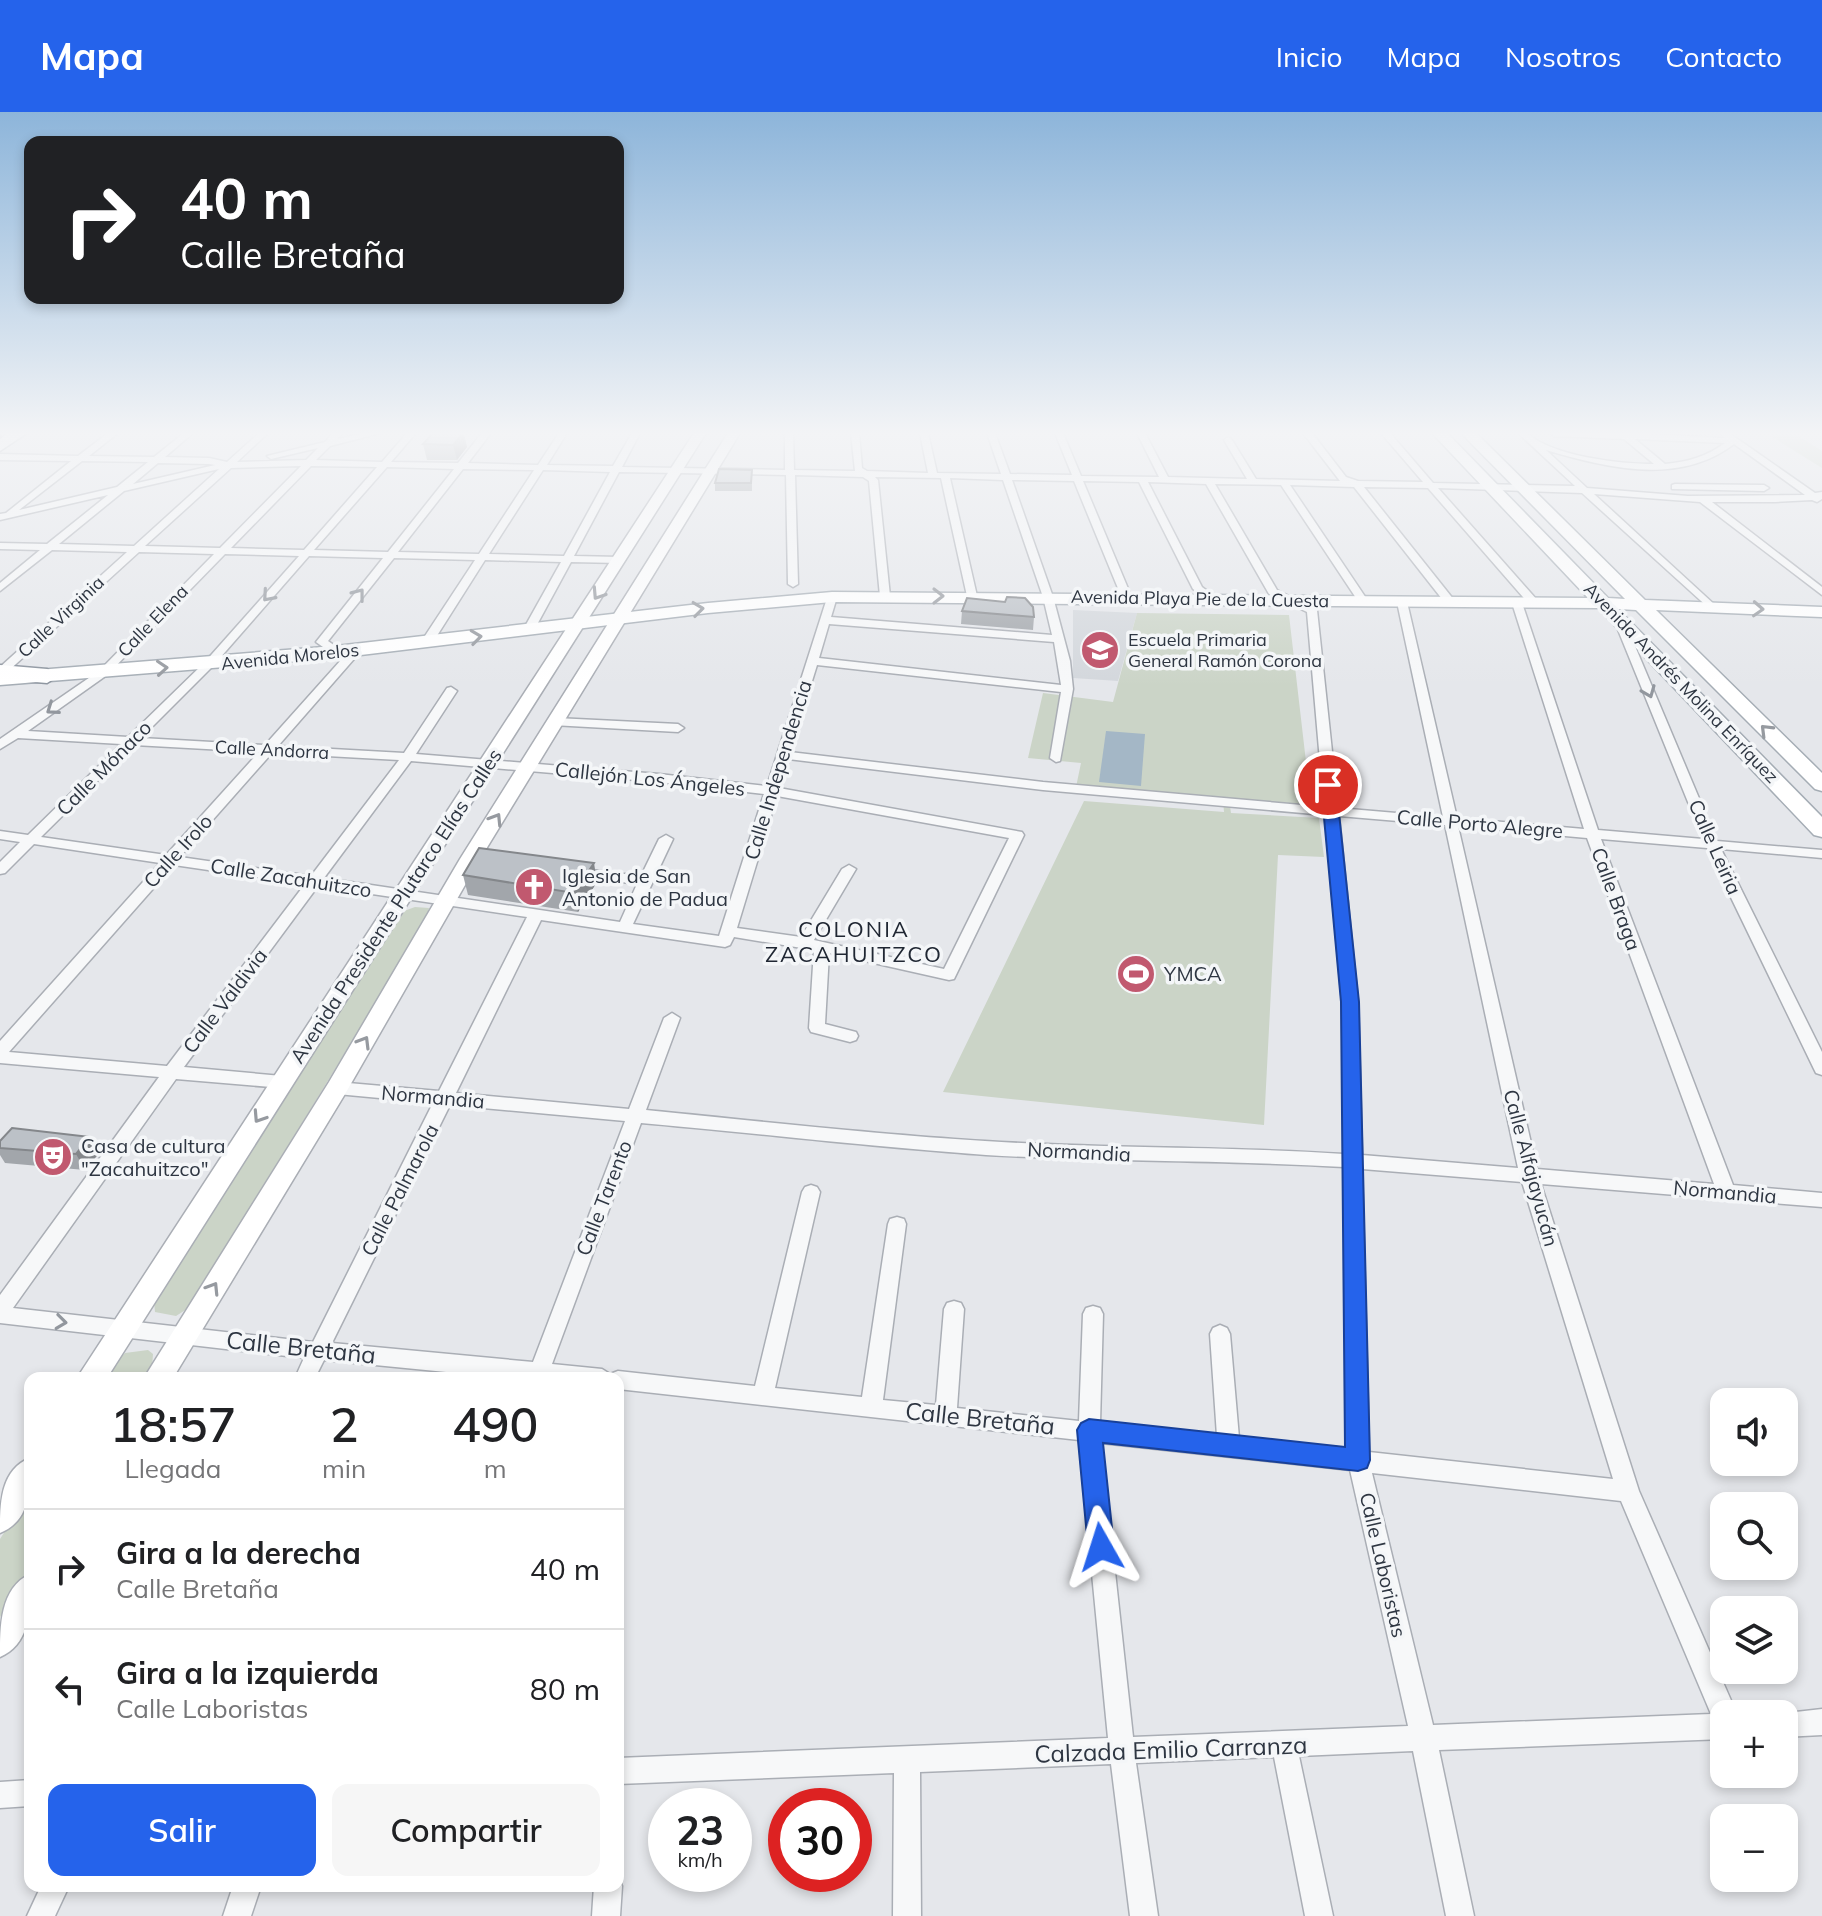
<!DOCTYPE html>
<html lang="es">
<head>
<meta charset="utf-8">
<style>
  body { margin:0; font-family:Mulish,sans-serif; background:#f6f6f6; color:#202124; height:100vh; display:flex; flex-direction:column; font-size:30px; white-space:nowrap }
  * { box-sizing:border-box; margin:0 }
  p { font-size:26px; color:#757577 }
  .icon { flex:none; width:44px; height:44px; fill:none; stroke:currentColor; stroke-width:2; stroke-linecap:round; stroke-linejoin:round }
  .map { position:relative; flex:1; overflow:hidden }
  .drawer { position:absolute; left:24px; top:1260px; width:600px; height:520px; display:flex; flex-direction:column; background:#fff; border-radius:16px; box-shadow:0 4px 12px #0003 }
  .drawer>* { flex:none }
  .top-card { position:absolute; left:24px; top:24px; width:600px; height:168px; border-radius:16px; box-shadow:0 4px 12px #0003; background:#202124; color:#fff; overflow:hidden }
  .controls { position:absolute; left:1710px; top:1276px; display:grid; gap:16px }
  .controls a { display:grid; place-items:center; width:88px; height:88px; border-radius:16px; background:#fff; box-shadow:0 4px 12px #0003; font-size:40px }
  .speed { position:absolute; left:648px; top:1676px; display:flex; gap:16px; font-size:40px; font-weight:700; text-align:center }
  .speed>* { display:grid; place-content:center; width:104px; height:104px; border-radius:50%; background:#fff; box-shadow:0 4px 12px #0003; line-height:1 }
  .speed small { font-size:20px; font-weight:400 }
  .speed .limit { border:12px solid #d22; background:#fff; color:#111 }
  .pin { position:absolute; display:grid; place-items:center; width:68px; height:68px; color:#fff; margin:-34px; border:4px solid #fff; border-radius:50%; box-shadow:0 2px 8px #0007 }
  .me { position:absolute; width:88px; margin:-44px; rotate:354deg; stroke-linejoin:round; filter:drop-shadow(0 0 6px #0008) }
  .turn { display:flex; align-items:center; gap:28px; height:168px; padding:0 24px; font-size:36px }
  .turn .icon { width:104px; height:104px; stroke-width:2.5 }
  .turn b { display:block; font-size:56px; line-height:68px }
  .eta { display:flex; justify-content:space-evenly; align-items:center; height:136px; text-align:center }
  .eta b { font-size:48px; font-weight:600; line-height:56px }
  .button { display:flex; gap:16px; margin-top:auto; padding:16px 24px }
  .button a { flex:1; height:92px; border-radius:16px; background:#2563eb; color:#fff; font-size:32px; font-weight:600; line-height:92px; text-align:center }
  .button a+a { background:#f6f6f6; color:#202124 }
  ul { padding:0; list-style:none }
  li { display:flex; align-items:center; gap:24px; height:120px; padding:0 24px; border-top:2px solid #e0e0e0 }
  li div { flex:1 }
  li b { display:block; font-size:30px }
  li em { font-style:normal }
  header { display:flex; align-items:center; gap:48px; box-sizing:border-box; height:112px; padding:0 40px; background:#2563eb; color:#fff }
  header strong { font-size:38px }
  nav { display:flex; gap:44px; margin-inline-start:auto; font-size:28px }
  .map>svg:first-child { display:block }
</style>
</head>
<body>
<header>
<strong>Mapa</strong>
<nav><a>Inicio</a><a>Mapa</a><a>Nosotros</a><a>Contacto</a></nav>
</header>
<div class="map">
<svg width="1822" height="1804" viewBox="0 0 1822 1804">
  <rect width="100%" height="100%" fill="#e5e7eb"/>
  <path fill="#d3d7dc" d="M1073,498L1137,501L1118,569L1073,566Z"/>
  <path fill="#cbd4c7" d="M1766,321H1794L1822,339V356Z
    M1137,501L1289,503L1311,693L1229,687L1231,701L1319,706L1324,745L1278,743L1264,1013L943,980L1084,689L1224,700L1223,688L1076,675L1081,651L1028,646L1043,581L1113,590Z
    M415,795L429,796L426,808L190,1195L176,1204L155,1200L154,1190L404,799Z
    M148,1238L153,1242L152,1256L146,1266H102L125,1241Z
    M30,1380V1457L0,1505V1427Z"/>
  <path fill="#a4b7c6" d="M1106,619L1145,622L1141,674L1099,670Z"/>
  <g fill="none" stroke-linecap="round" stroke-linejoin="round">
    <g stroke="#aaaeb5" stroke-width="3">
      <path id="street" d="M108,321H118L89,344L154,345L184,321H193L165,345L209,346L227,350L259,321H268L237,350L306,348L318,336L271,347L267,344L325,330L333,321H342L337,327L365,321H381L330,334L316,348L382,350L407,321H416L391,350L458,351L482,321H491L468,351L538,353L559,321H567L547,353L613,354L632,321H640L622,355L785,358V321H793L794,358L855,359L851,321H859L862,356L867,359L928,361L920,321H928L937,361L1001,362L987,321H995L1010,362L1072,363L1055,321H1063L1081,364L1159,365L1137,321H1145L1168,365L1247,367L1224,328L1228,325L1232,328L1256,367L1340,369L1303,321H1312L1346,365L1358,369L1423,370L1381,321H1390L1433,371L1575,374L1518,321H1527C1552,344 1619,352 1654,352L1624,327L1554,324L1550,321H1628L1725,326L1721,321H1729L1815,381L1822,380V387L1817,390L1812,388L1775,390H1712L1822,475V483L1700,390L1594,382L1715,493L1716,495L1711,498L1582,381L1438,376L1538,489V493H1530L1428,376L1364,375L1454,488V492H1446L1354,375L1290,373L1368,489L1363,492L1358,489L1281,373L1215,372L1277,478L1317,498L1338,696L1443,705L1397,490L1402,487L1407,490L1457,706L1584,717L1512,491L1517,488L1522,491L1598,718L1703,727L1614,508L1619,505L1624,508L1717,729L1822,738V746L1721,737L1822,940V963L1816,961L1814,957L1707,736L1601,727L1733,1073L1822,1081V1095L1541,1072L1639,1379L1737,1602H1724V1627L1439,1638L1474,1804H1446L1413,1639L1299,1644L1333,1804H1305L1274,1645L1136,1651L1158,1804H1130L1111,1652L920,1660L921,1804H893L894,1661L618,1672V1646L1108,1626L1079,1328L618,1277V1266H507L324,1248L315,1266H295L304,1246L0,1211V1183L159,965L0,951V929L160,751L34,732L5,761L0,762V750L20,730L0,727V719L28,723L121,632L18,626L0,637V627L99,559L214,442L139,440L5,562L0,563V555L127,440L52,438L0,479V471L40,438L0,437V431L47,432L108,383L0,408V402L6,401L71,349L0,348V342L78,344ZM1635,327L1725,331C1706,345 1687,350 1665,352ZM1734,332L1805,383L1688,384L1587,376L1546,338C1607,356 1679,374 1734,332ZM82,349L148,350L117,375L19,398ZM158,351L209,352L215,353L133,372ZM301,354L220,436L145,434L231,356ZM311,354L377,355L304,438L231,436ZM387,355L454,357L388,440L314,438ZM219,357L134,434L59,432L124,379ZM463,357L534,358L479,442L398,440ZM543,358L610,360L564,444L489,442ZM619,360L786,363L788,472L793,475L798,472L795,363L863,365L869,369L880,484L885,487L890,484L878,368L875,365L941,366L967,484L972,487L977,484L950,366L1003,368L1043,485L1052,523L831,505L837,485L828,483L767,674L659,662L416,642L457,579L451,575L447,576L404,641L278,634L354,547L328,529L394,446L475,448L421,530L427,533L433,530L485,448L561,450L523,518L533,520L571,450L620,451L625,448L620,445L574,444ZM1012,368L1074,369L1122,486L1127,489L1132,486L1083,369L1139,370L1193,477L1213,490L1218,487L1202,475L1148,370L1206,372L1269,482L1307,500L1324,695L1043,670L790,640L817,553L1061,580L1050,646L1056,650L1060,649L1073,577L1070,549L1053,485ZM225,442L299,444L204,551L128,625L28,619L107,563ZM309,444L383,446L316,530L341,548L265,633L141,626L212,555ZM829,512L1054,530L1061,573L819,546ZM134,633L259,640L166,743L41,725ZM272,641L399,648L311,764L180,745ZM788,647L1043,678L1325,703L1342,890L1344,1042C1224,1034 1105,1037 985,1029C872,1022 759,1009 646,998L680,906L672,901L664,906L629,997L456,981L541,808L725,835L730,833L734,825L814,838L809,916L811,920L850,930L856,928L858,924L856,920L825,912L829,841L949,868L954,867L1024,723L1022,720L779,676ZM411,649L659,670L764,682L719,824L633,812L673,727L666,723L659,727L641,764L575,756L568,760L575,764L637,772L620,810L324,766ZM777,684L1009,726L944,857L814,828L856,757L849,753L842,757L801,825L737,816ZM1339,704L1445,713L1518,1056L1362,1043L1358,890ZM1458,714L1587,726L1714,1072L1537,1057ZM174,753L305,772L167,954L9,940ZM318,774L527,805L439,979L337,970L331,972L329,976L331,980L337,982L433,991L313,1230L13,1196L176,967L282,976L288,974L290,970L288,966L282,964L184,955ZM450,993L625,1009L533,1250L332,1231ZM641,1011C756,1021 871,1035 986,1043C1105,1050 1225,1048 1344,1055L1347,1338L1239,1326L1230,1222L1227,1216L1220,1213L1213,1216L1210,1222L1217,1324L1100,1311L1103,1202L1100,1196L1093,1194L1086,1196L1083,1202L1079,1309L957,1296L964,1197L961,1191L954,1189L947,1191L944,1197L936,1293L883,1288L906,1112L904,1107L897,1105L890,1107L888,1112L862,1285L775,1276L820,1080L817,1075L811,1073L805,1075L802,1080L755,1274L618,1259L610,1262L602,1257L552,1252ZM1362,1057L1522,1070L1613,1367L1369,1340ZM1101,1331L1350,1358L1408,1614L1133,1625ZM1372,1361L1621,1389L1711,1602L1433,1613Z
        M1675,372L1764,373L1769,376L1764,379L1672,377V373Z
        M556,606L678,612L684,616L678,620L552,613L550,610Z
        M1822,1597V1623L1784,1625V1602H1778Z
        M30,1668V1694L0,1696V1670Z
        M618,1765L622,1774L620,1804H592L594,1774H618Z
        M41,1774H69L55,1804H27Z
        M233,1774H261L251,1804H223Z"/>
    </g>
    <g stroke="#aaaeb5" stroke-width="3">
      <path id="secondary" d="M694,321H706L107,1266H77Z
        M728,321H740L480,747L345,982L173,1266H144L329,970L460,747Z
        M30,1346C30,1375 32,1408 0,1421C0,1392 0,1358 30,1346Z
        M30,1462C30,1492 33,1531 0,1545C0,1514 0,1476 30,1462Z"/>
    </g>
    <g stroke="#a5adb5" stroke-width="3">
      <path id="primary" d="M1432,321H1447L1608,486L1625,487L1461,321H1476L1645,488L1822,495V505L1656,498L1822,661V679L1815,677L1636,498L1618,497L1822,705V725L1814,723L1598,496L832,490L708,501L336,546L0,573V561L336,534L708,491L832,480L1588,486Z"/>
    </g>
    <g stroke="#8e96a0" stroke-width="3">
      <path id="highway" d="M8,321H27L0,339V327Z
        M0,553L47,557L58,564L47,571L0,567Z"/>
    </g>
    <use href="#street" fill="#f7f8f9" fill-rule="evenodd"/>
    <use href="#secondary" fill="#fff" fill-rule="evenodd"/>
    <use href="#primary" fill="#fff" fill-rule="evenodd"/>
    <use href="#highway" fill="#fff" fill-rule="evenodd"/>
    <path stroke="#808893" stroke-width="3" stroke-dasharray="2 5" stroke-linecap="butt" d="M0,325L6,321"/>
  </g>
  <path fill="#a2a6ab" d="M433,321L467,335L457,348H427L423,332Z
    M752,358V379H715V371Z
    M962,499L1034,505L1033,518L961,512Z
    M463,763L597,770L578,800L468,783Z
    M90,1025L100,1040L85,1058L5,1051L0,1043V1029Z"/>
  <path fill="#84878b" d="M463,321H464L467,335L457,348L453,333Z
    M594,751L597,770L578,800L574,781Z
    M90,1025L100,1040L85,1058L76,1042Z"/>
  <path fill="#bcc1c7" stroke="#84878b" stroke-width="2" d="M433,321H463L453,333L423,332Z
    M719,357L752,358L751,371H715Z
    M1007,485L1025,486L1033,495L1034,505L962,499L967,486L1005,490Z
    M479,736L594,751L574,781L463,763Z
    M12,1016L90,1025L76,1042L0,1036V1029Z"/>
  <defs><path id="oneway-chevron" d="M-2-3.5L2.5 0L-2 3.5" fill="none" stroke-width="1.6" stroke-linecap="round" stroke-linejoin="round" transform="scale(2)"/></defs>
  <g stroke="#92979e">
    <use href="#oneway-chevron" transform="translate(359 482) rotate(-52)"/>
    <use href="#oneway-chevron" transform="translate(268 484) rotate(131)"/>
    <use href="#oneway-chevron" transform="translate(1649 580) rotate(68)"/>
    <use href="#oneway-chevron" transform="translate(52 597) rotate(145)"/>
    <use href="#oneway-chevron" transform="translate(61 1210) rotate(7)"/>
  </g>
  <g stroke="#969aa0">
    <use href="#oneway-chevron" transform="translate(598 482) rotate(123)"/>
    <use href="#oneway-chevron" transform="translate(938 484)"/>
    <use href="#oneway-chevron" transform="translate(698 497) rotate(-7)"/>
    <use href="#oneway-chevron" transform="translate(1758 497) rotate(3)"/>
    <use href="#oneway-chevron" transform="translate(476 525) rotate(-7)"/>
    <use href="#oneway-chevron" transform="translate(162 556) rotate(-4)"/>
    <use href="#oneway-chevron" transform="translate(1766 618) rotate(-135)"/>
    <use href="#oneway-chevron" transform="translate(496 707) rotate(-58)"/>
    <use href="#oneway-chevron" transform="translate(364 930) rotate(-59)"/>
    <use href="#oneway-chevron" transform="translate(259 1005) rotate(123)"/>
    <use href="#oneway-chevron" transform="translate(213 1176) rotate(-58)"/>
  </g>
  <linearGradient id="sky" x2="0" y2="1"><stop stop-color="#8db5da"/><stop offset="0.56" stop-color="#f3f4f6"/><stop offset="1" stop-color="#f3f4f6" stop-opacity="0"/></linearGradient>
  <rect width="1822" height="574" fill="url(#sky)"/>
  <path fill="#2563eb" stroke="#184099" stroke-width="2" d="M1328,669L1336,673L1359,890L1370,1348L1367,1356L1358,1359L1103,1331L1114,1435L1111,1444L1101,1448L1092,1444L1088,1435L1077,1318L1081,1311L1089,1307L1345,1335L1341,890L1321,673Z"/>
  <defs>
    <g id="school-disc" transform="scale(2)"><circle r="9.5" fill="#c1596f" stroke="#f4f6f8"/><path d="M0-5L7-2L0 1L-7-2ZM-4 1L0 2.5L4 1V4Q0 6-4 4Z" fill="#fff"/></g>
    <g id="church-disc" transform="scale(2)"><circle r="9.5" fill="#c1596f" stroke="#f4f6f8"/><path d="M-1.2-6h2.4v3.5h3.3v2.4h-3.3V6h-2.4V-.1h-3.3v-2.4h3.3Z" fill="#fff"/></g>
    <g id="stadium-disc" transform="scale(2)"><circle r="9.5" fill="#c1596f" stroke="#f4f6f8"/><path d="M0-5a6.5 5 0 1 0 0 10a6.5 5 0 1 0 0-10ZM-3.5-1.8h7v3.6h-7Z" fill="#fff"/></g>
    <g id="theatre-disc" transform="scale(2)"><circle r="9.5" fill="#c1596f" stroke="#f4f6f8"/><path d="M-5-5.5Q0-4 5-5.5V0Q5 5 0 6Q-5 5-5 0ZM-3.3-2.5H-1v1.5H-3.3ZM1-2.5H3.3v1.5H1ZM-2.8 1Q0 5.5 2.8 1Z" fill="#fff"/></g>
  </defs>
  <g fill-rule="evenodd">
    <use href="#school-disc" x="1100" y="538"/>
    <use href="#church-disc" x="534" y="775"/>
    <use href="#stadium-disc" x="1136" y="862"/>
    <use href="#theatre-disc" x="53" y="1045"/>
  </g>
  <g text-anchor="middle" stroke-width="7" stroke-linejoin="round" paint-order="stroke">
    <g font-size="18" fill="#2e3642" stroke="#f4f6f8">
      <text transform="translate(1200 487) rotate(1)" y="6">Avenida Playa Pie de la Cuesta</text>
      <text transform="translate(61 505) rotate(-43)" y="6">Calle Virginia</text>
      <text transform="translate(153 509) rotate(-46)" y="6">Calle Elena</text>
      <text transform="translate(290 545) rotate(-6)" y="6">Avenida Morelos</text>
      <text transform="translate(1681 571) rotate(46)" y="6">Avenida Andrés Molina Enríquez</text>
      <text transform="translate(272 638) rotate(3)" y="6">Calle Andorra</text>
    </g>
    <g font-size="18" fill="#2e3642" stroke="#f4f6f8" text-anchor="start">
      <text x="1128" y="534">Escuela Primaria<tspan x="1128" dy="21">General Ramón Corona</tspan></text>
    </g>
    <g font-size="20" fill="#2e3642" stroke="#f4f6f8">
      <text transform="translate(104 656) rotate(-45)" y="7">Calle Mónaco</text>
      <text transform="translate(778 658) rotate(-73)" y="7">Calle Independencia</text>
      <text transform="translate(650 667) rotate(6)" y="7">Callejón Los Ángeles</text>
      <text transform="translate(1480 712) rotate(5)" y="7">Calle Porto Alegre</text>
      <text transform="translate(1715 735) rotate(66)" y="7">Calle Leiria</text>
      <text transform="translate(178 739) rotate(-48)" y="7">Calle Irolo</text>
      <text transform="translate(291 766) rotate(9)" y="7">Calle Zacahuitzco</text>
      <text transform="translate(1616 787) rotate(70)" y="7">Calle Braga</text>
      <text transform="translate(396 794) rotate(-57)" y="7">Avenida Presidente Plutarco Elías Calles</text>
      <text transform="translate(225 889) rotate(-53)" y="7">Calle Valdivia</text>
      <text transform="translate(433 985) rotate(5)" y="7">Normandia</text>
      <text transform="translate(1079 1040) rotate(3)" y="7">Normandia</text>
      <text transform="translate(1531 1056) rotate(75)" y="7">Calle Alfajayucán</text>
      <text transform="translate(400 1078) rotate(-63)" y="7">Calle Palmarola</text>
      <text transform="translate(1725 1080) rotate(5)" y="7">Normandia</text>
      <text transform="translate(604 1086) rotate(-69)" y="7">Calle Tarento</text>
      <text transform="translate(1383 1453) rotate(77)" y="7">Calle Laboristas</text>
    </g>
    <g font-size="20" fill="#2e3642" stroke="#f4f6f8" text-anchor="start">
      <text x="562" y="771">Iglesia de San<tspan x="562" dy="23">Antonio de Padua</tspan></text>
      <text x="1164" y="869">YMCA</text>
      <text x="81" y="1041">Casa de cultura<tspan x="81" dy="23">"Zacahuitzco"</tspan></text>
    </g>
    <g font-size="22" letter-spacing="2" fill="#202733" stroke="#f4f6f8">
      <text x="854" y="825">COLONIA<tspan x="854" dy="25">ZACAHUITZCO</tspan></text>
    </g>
    <g font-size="24" fill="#2e3642" stroke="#f4f6f8">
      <text transform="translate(301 1236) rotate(6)" y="8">Calle Bretaña</text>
      <text transform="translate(980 1307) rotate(6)" y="8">Calle Bretaña</text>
      <text transform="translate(1171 1638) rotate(-2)" y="8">Calzada Emilio Carranza</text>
    </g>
  </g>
</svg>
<div class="controls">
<a><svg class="icon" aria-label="sound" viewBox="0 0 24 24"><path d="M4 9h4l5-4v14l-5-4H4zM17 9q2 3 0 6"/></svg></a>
<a><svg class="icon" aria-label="search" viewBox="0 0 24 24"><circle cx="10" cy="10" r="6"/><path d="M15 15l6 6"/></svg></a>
<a><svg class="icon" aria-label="layers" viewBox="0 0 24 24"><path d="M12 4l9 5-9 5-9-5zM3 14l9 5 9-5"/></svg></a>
<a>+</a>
<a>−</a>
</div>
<div class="speed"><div>23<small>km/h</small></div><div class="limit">30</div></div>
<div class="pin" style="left:1328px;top:673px;background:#d93025"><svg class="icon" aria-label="arrive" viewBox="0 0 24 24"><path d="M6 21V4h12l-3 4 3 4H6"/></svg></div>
<svg class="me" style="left:1101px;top:1435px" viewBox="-20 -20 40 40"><path d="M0-17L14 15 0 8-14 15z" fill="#2563eb" stroke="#fff" stroke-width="4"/></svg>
<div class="top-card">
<div class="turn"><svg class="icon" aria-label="right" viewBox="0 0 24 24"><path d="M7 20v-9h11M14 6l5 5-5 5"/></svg><div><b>40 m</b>Calle Bretaña</div></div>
</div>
<section class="drawer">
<div class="eta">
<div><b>18:57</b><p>Llegada</p></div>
<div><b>2</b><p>min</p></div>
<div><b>490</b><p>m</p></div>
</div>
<ul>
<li><svg class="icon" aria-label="right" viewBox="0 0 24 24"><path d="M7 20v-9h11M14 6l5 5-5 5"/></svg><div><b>Gira a la derecha</b><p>Calle Bretaña</p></div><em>40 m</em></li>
<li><svg class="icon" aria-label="left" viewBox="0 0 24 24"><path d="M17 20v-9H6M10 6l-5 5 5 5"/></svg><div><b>Gira a la izquierda</b><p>Calle Laboristas</p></div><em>80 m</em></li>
</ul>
<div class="button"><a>Salir</a><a>Compartir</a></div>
</section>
</div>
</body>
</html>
